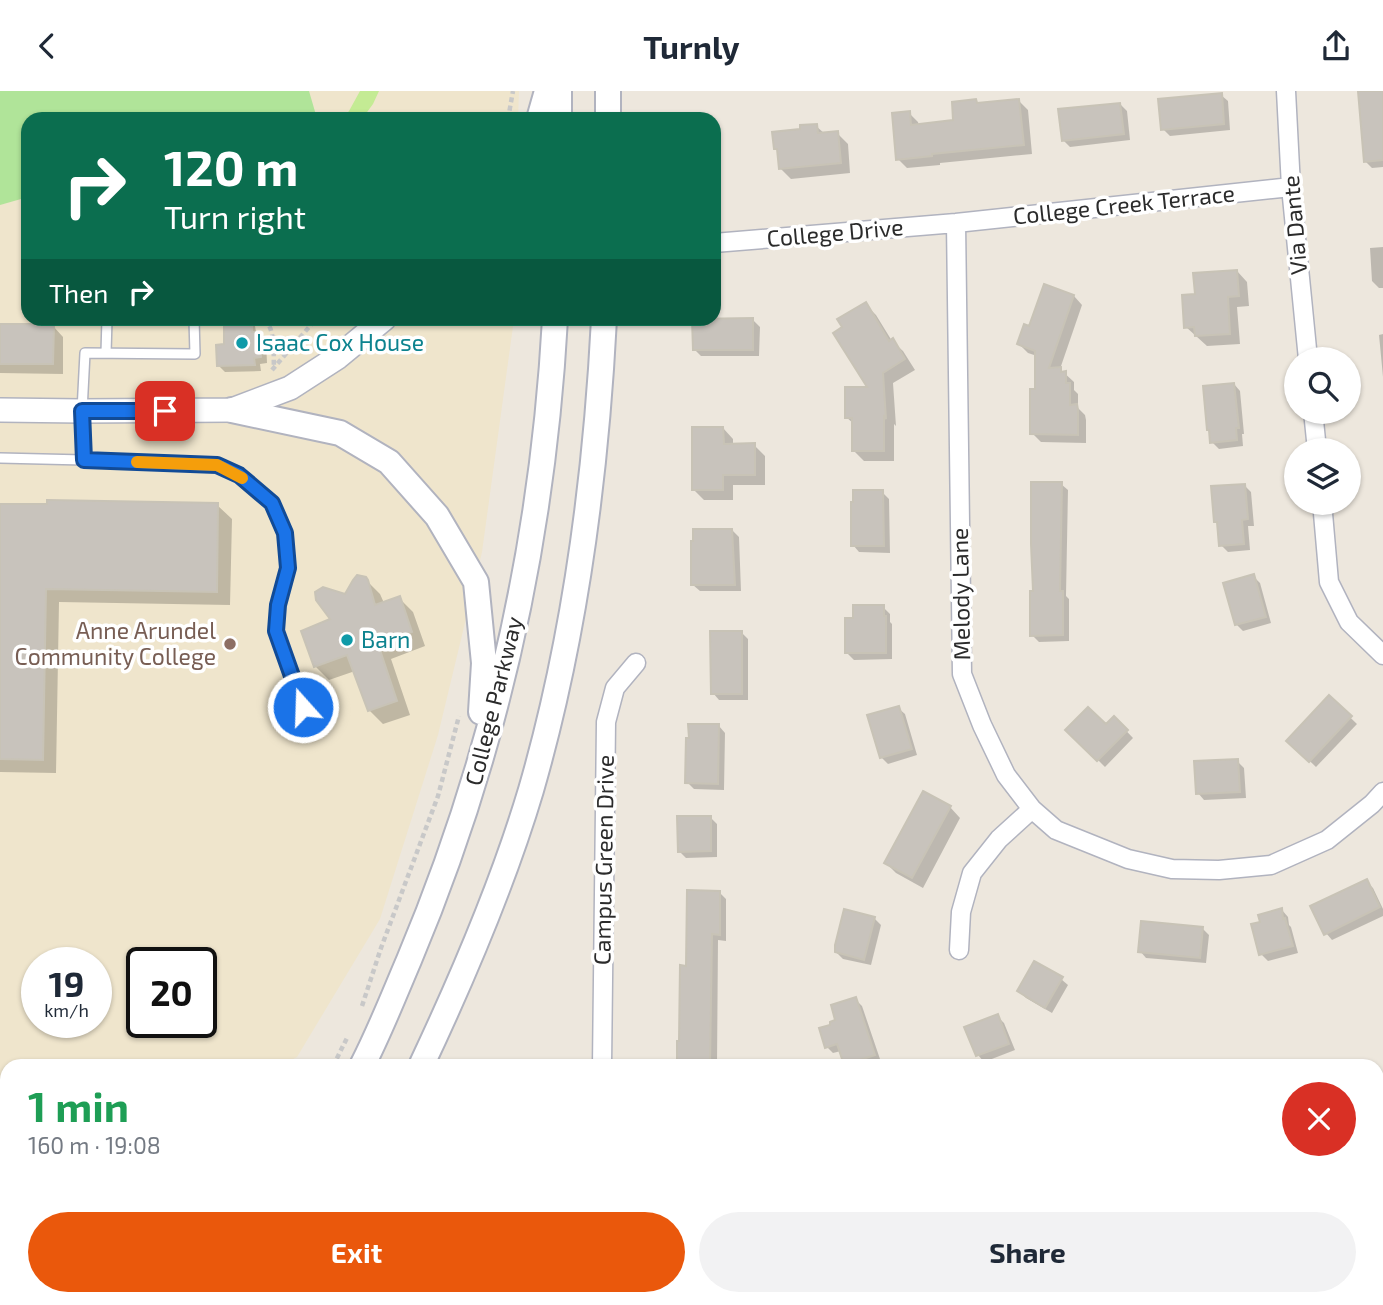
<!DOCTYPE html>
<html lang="en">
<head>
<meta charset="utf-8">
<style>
  body { margin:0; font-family:"Exo 2",sans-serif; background:#f2f2f3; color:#1f2937; height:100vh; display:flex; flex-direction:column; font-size:26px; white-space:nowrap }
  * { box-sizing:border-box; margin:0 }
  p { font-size:23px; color:#747a83 }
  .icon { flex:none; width:38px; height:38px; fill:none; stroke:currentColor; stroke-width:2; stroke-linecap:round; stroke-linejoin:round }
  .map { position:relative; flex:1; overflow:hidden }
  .sheet { position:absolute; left:0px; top:968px; width:1384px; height:247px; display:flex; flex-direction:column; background:#fff; border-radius:21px 21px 0 0; box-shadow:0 2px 5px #0004 }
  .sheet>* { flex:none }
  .top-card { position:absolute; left:21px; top:21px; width:700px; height:214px; border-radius:21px; box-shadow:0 2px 5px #0004; background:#0b6e4f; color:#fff; overflow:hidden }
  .controls { position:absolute; left:1284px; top:256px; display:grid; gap:14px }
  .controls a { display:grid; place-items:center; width:77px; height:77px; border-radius:50%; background:#fff; box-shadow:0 2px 5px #0004; font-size:35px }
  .speed { position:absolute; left:21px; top:856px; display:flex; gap:14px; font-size:35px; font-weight:700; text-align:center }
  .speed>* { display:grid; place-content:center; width:91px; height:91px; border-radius:50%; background:#fff; box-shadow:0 2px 5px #0004; line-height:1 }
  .speed small { font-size:18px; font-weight:400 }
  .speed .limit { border:4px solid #111; border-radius:10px; background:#fff; color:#111 }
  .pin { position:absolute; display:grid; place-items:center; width:60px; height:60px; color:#fff; margin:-30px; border-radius:14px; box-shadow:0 4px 10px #0006 }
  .me { position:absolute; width:77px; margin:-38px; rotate:340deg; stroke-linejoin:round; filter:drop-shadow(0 0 5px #0008) }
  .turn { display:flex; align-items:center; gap:24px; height:147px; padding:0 28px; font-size:32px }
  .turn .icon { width:91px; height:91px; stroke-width:2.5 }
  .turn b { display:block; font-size:49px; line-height:60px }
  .then { display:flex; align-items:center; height:66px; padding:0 28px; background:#0003; gap:14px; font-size:26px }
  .round { display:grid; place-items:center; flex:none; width:74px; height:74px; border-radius:37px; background:#f2f2f3 }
  .summary { display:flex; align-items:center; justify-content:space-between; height:119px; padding:0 28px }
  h1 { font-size:42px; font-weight:700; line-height:52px; color:#1e9e55 }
  .action { display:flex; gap:14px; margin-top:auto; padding:14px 28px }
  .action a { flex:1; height:80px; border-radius:42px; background:#ea580c; color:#fff; font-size:28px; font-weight:700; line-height:80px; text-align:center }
  .action a+a { background:#f2f2f3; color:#1f2937 }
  header { display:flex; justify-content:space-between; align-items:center; height:91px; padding:0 28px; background:#fff; font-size:32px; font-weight:700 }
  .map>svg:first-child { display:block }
</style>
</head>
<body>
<header><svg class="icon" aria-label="back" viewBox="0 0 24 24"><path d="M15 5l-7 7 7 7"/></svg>Turnly<svg class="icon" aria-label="share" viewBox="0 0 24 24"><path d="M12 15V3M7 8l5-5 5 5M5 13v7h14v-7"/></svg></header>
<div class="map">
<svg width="1383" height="1214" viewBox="0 0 1383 1214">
  <rect width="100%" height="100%" fill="#ede7dd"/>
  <path fill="#efe5cc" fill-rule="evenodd" d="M0,0H519L518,28H28V228H514L482,461L438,644L380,828L297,966L280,975H7V1208H9L5,1214H0ZM37,872H96V931H37ZM142,872H201V931H142Z"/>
  <path fill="#b0e499" d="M0,0H309L316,24L300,28H28V106L0,114Z"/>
  <path fill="#c4eb94" d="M360,0H379L373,13L362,28H342L349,20Z"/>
  <path fill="#0003" d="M1359,0H1383V76L1372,77L1365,70Z
    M1221,4L1228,10L1230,39L1170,45L1163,38Z
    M976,10L979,14L1019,10L1028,19L1032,63L940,72V74L907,77L898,68L909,22L918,31L919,35L955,31Z
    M1120,13L1127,20L1130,49L1070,56L1063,49Z
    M816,35L825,43L837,42L848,53L850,82L791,88L780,77L779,61L776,58L802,40Z
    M1383,156V197H1379L1372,190L1370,157Z
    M1237,180L1247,191L1249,215L1237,216L1240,253L1207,255L1186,236L1197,204Z
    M1074,205L1082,214L1060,278L1074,291V299L1078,303V317L1085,324L1086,329V352L1041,351L1032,342L1037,300V265L1028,262L1019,253L1030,237Z
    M865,213L876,224L892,250L903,260L915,279L893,292L896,335L894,333V370H864L854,360V333L846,326L870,298L844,237Z
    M249,228L255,235L256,241L266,250L267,272L260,273L261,280L225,281L218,274Z
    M753,229L760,236L759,265H701L694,258Z
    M0,234L53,235L63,246V283L0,282Z
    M1383,243V286L1379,244Z
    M1234,293L1240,300L1244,343H1242L1243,355L1219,358L1212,351L1211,341L1208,338Z
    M723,337L733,348V354H754L765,365V394H733V409H704L694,399Z
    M1061,393L1068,399L1066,505L1069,508V550L1039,551L1032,544L1035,502Z
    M1244,394L1251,401L1254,435H1248L1250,459L1228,461L1221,454L1219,434L1216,430Z
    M882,401L889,408L890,462L859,461L853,454Z
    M217,414L232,428L230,514L59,511L56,682L0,681V415Z
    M732,439L739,446L741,500H700L693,494Z
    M1253,485L1260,492L1271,532L1243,540L1236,533Z
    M365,488L380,503L384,512L399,507L413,521L425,555L391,568L410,624L383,633L369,619L355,580L329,589L315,575L333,529L346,505Z
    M883,516L890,523V531L892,533V568L854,569L847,562L855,529Z
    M741,541L748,548V609H719L713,602Z
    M1329,606L1357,633L1316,676L1289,650Z
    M898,617L905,623L917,664L888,673L881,666Z
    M1114,627L1133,647L1105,676L1068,639L1106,635Z
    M719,635L725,642L724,699L694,698L687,691Z
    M1237,670L1244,677L1246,707L1204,709L1198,702Z
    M950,716L960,727L923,797L896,782L886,772Z
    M710,726L717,733V766L686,767L679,760Z
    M1366,790L1373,797L1383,818V825L1332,849L1326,842Z
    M719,801L726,808V850L718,849L717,975H680L688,876Z
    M1282,819L1288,826L1289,834L1291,836L1298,862L1268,870L1261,863Z
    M874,827L881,834L871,874L843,868L836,861Z
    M1202,837L1209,844L1206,872L1146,867L1140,860Z
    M1061,888L1068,894L1052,922L1026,907L1019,900Z
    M855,908L862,915L881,971L867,975H847L841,960L833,962L827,956L838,931Z
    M997,925L1004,932L1015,959L984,971L978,964L967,937Z
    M469,1208H503L500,1214H466Z"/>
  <path fill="#c8c3bc" stroke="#c8c3b6" stroke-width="2" d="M1358,0H1383V69L1364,71Z
    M1222,2L1224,33L1161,39L1158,8Z
    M976,8L977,12L1019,8L1024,54L932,63V65L896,69L892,22L910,20L911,34L953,29L952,11Z
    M1120,12L1124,43L1062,50L1058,18Z
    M817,33L818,42L838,40L841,72L779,78L777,58H774L772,41L800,38V34Z
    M1237,179L1239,205L1228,206L1230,243L1195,245L1194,236L1184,237L1182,204L1195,203L1193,182Z
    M1044,193L1074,204L1049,277L1061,276V281L1066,280V292H1070V314L1077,313L1078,319V344L1030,343V298H1035V260L1017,253L1024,233L1029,235Z
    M866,211L889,250L893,247L905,268L883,282L886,328L884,324V360H852V327H845V296H867L833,242L842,236L837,228Z
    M753,227V259H693L692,228Z
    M224,228H249L250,235H252V241H260L261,266L254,267L255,274L217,275L216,254L224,253Z
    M0,233H54L53,273H0Z
    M1234,292L1239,337H1236L1237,349L1210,352L1209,339H1207L1203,295Z
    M692,336H723L724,353L755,352V384H723V399H692Z
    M1031,391H1062L1060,500H1063V544L1030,545V500H1033L1031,453Z
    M1245,393L1248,428L1242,429L1244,453L1219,455L1217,431H1214L1211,395Z
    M853,399H883L884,455H851V411H853Z
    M47,409L218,412L217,501L46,498L43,669L0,668V413H47Z
    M693,438H732L735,494H691V450H693Z
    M1254,483L1266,526L1235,534L1223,492Z
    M357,484L366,486L368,489L375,514L400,505L412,541L378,553L397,610L368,620L347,564L314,576L301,540L330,528L316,509L315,501L323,496L345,503L353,489Z
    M853,514H884V525H886V562H845V527H853Z
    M710,540H742V603H711Z
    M1329,604L1352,625L1309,671L1286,650Z
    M899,615L912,658L880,667L867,624Z
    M1088,616L1106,633L1114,625L1128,639L1097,670L1065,639Z
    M688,633H719L718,693L685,692L686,647H689Z
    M1238,668L1240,701L1196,703L1194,670Z
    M923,700L951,715L912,787L884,772Z
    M677,725H711V760L678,761Z
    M1367,788L1380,816L1324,844L1310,815Z
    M687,799L720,800V844L712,843L710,975H677V950H679L680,874L686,875Z
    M1282,817L1283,828L1285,827L1293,855L1259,864L1251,833L1260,831L1258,824Z
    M844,818L875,826L864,869L835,861V854Z
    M1141,830L1203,836L1200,867L1138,861Z
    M1034,870L1063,886L1045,917L1017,900Z
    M856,906L875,964L844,974L837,953L825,957L819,937L830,934V931L835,929L831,914Z
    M998,923L1009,953L976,965L964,936Z"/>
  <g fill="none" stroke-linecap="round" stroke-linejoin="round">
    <g stroke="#b1b3bf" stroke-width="12">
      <path id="service" d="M194,228L195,263L85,262L82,320L84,367V369L217,375L239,384L272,412L285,442L288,477L278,515L276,540L312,641
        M106,262L107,228
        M0,367L84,369"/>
    </g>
    <g stroke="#b1b3bf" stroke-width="21">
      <path id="minor" d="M1286,0L1291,96L1308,268
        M956,132L962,583L982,634L1006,684L1032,718L1056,739L1128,768L1172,778L1219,779L1271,774L1327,749L1372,713L1383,701
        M714,152L956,132L1291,96
        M1313,320L1317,359
        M1322,411L1329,491L1349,531L1383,564
        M959,859L961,821L972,782L999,748L1032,718
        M602,975L606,631L615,597L636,572
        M576,1214L578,1208"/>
    </g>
    <g stroke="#b1b3bf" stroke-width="26">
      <path id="tertiary" d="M0,319L82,320L232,319L290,297L338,266L384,228"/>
    </g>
    <g stroke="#b1b3bf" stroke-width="28">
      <path id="secondary" d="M539,28L547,0
        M559,28V0
        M608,28V0
        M232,319L340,342L389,371L437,425L476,491L484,572L481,621
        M362,975C380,940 394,904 409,869C495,665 543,448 555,228
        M421,975C463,886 503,793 531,699C575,547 596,385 604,228
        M365,1208L366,1214
        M228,1214L232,1208
        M284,1214L289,1208"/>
    </g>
    <path stroke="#c8c8c8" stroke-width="4.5" stroke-dasharray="5 3.5" stroke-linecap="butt" d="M508,28L513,0
      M265,228C276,242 273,260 274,277
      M272,279L316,228
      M362,915L381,857L438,705L459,625
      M333,975L348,945"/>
    <use href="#service" stroke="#fff" stroke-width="9"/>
    <use href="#minor" stroke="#fff" stroke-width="18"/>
    <use href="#tertiary" stroke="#fff" stroke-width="23"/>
    <use href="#secondary" stroke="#fff" stroke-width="24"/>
  </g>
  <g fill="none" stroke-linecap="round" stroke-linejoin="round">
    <g stroke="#114b97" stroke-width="18">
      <path id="route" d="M165,320H82L84,369L217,374L239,384L272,412L285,442L288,477L278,514L276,540L303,616"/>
    </g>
    <use href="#route" stroke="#1a73e8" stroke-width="12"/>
    <path stroke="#f59e0b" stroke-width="12" d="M137,371L217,374L242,387"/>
  </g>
  <g fill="#0f9aa8" stroke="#fff" stroke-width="2.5">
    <circle cx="242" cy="252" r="7"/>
    <circle cx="347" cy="549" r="7"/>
  </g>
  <circle fill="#8d6e63" stroke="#fff" stroke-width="2.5" cx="230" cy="553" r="7"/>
  <g text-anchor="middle" stroke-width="7" stroke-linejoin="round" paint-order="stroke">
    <g font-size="23" fill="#2b2b2b" stroke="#fff">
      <text transform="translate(1124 114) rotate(-6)" y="8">College Creek Terrace</text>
      <text transform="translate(1295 134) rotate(-95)" y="8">Via Dante</text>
      <text transform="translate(835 142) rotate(-5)" y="8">College Drive</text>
      <text transform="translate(961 503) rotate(-91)" y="8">Melody Lane</text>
      <text transform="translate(494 610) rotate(-76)" y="8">College Parkway</text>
      <text transform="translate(604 769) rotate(-89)" y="8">Campus Green Drive</text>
    </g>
    <g font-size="23" fill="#0d838f" stroke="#fff" text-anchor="start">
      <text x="256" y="260">Isaac Cox House</text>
      <text x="361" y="557">Barn</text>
    </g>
    <g font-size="23" fill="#785e54" stroke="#fff" text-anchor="end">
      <text x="216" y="548">Anne Arundel<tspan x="216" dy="26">Community College</tspan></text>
    </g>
  </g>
</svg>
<div class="controls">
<a><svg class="icon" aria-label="search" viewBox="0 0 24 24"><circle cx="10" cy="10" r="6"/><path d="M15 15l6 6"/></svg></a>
<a><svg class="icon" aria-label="layers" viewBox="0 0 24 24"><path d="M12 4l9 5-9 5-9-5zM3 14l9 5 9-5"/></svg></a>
</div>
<div class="speed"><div>19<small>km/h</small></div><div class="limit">20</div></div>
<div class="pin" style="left:165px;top:320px;background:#d93025"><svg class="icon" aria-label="arrive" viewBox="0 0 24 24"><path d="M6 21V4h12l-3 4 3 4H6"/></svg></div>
<svg class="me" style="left:303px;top:616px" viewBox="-20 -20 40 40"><circle r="17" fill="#1a73e8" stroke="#fff" stroke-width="3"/><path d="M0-11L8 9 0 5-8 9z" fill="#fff"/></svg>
<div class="top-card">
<div class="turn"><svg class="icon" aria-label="right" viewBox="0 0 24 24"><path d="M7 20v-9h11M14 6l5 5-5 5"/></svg><div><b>120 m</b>Turn right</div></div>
<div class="then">Then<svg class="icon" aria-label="right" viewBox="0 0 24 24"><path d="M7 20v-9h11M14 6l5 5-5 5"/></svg></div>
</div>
<section class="sheet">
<div class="summary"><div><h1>1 min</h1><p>160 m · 19:08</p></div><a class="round" style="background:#d93025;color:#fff"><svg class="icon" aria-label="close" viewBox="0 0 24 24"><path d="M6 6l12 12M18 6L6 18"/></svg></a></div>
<div class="action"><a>Exit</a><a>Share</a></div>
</section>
</div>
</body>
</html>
